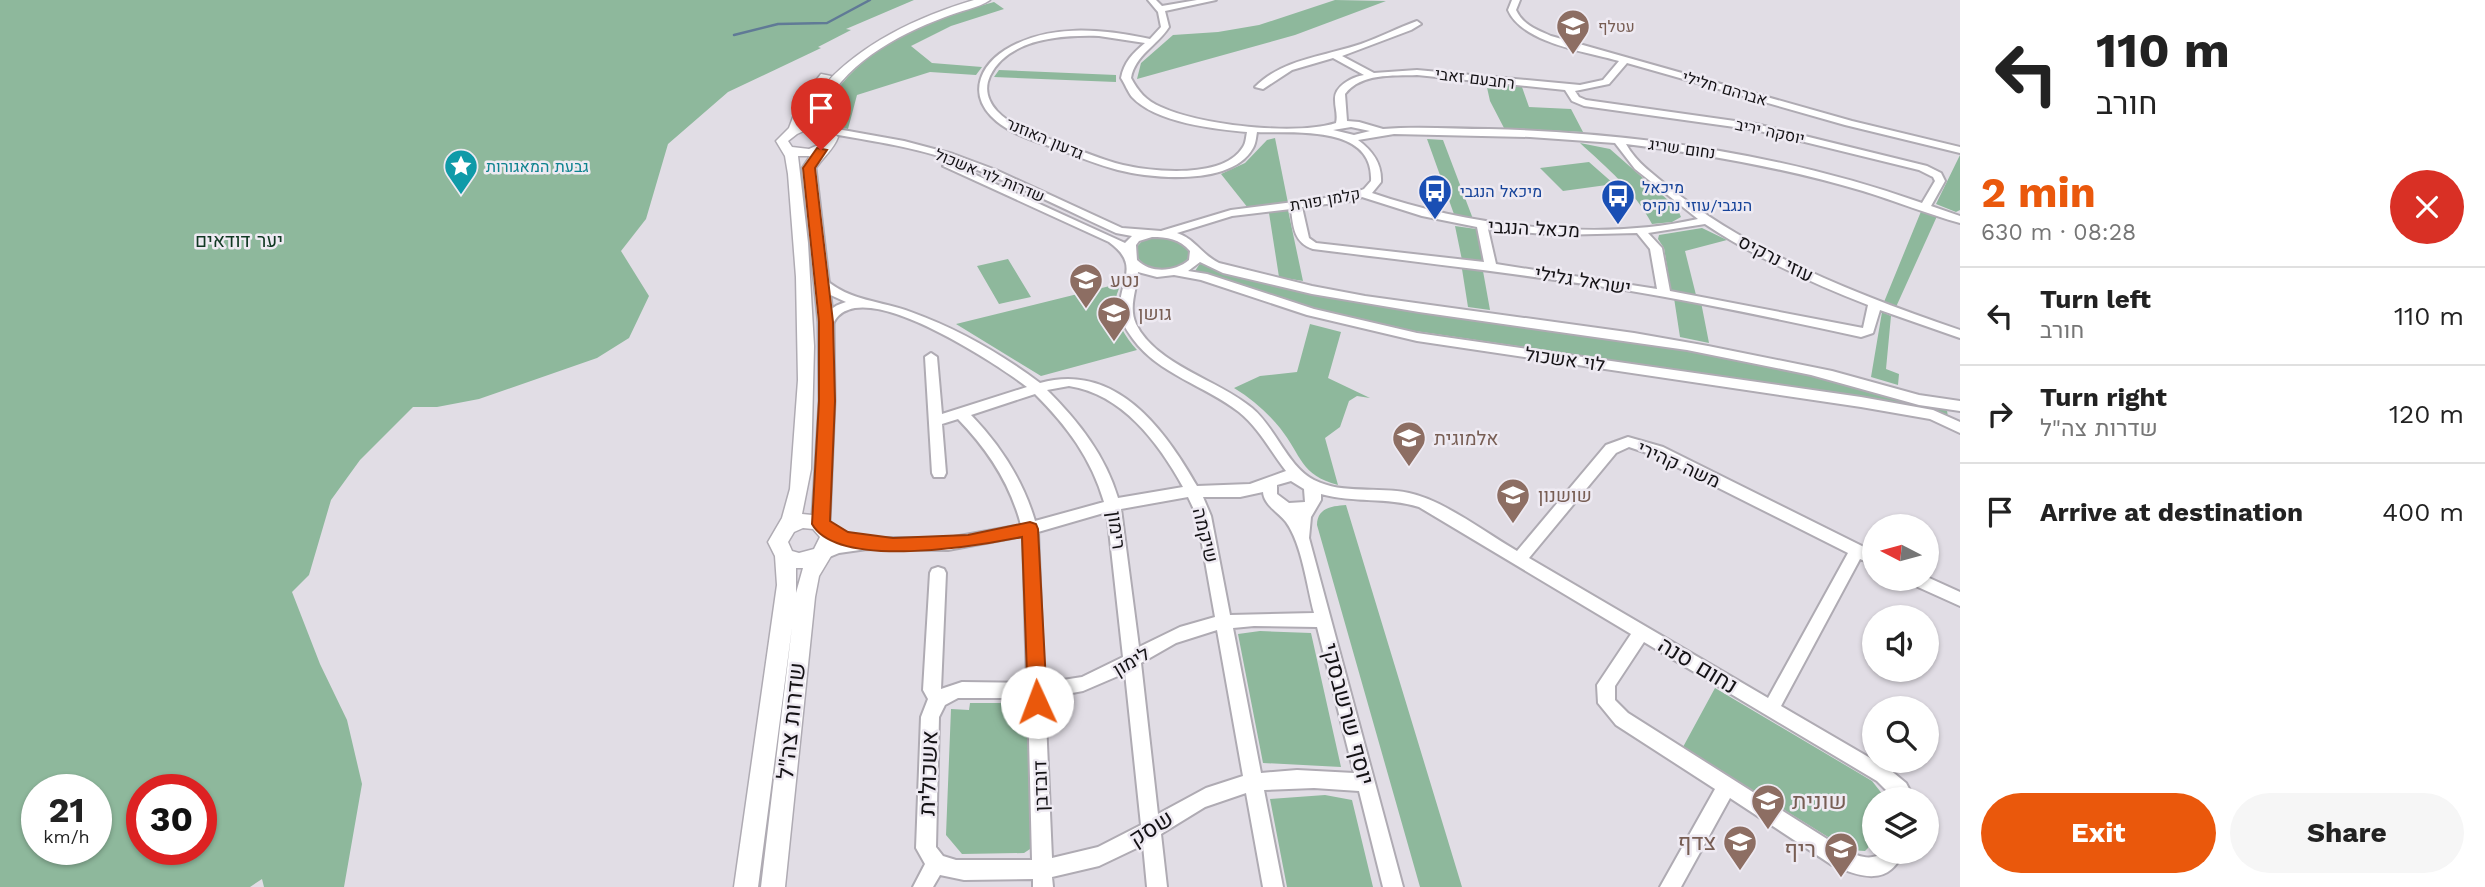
<!DOCTYPE html>
<html lang="en">
<head>
<meta charset="utf-8">
<style>
  body { margin:0; font-family:"Work Sans",Heebo,sans-serif; background:#f6f6f6; color:#222; height:100vh; display:flex; flex-direction:column; font-size:26px; white-space:nowrap }
  * { box-sizing:border-box; margin:0 }
  p { font-size:23px; color:#767676 }
  .icon { flex:none; width:38px; height:38px; fill:none; stroke:currentColor; stroke-width:2; stroke-linecap:round; stroke-linejoin:round }
  .map { position:relative; flex:1; overflow:hidden }
  .drawer { display:flex; flex-direction:column; background:#fff; width:525px }
  .drawer>* { flex:none }
  .top-card { background:#fff; color:#222; overflow:hidden }
  .needle { width:46px; rotate:276deg }
  .tools { position:absolute; left:1862px; top:514px; display:grid; gap:14px }
  .tools a { display:grid; place-items:center; width:77px; height:77px; border-radius:50%; background:#fff; box-shadow:0 2px 5px #0004; font-size:35px }
  .speed { position:absolute; left:21px; top:774px; display:flex; gap:14px; font-size:35px; font-weight:700; text-align:center }
  .speed>* { display:grid; place-content:center; width:91px; height:91px; border-radius:50%; background:#fff; box-shadow:0 2px 5px #0004; line-height:1 }
  .speed small { font-size:18px; font-weight:400 }
  .speed .limit { border:10px solid #d22; background:#fff; color:#111 }
  .pin { position:absolute; display:grid; place-items:center; width:60px; height:60px; color:#fff; margin:-72px -30px; border-radius:50% 50% 50% 0; rotate:-45deg; box-shadow:0 0 7px #0007 }
  .pin .icon { rotate:45deg }
  .me { position:absolute; width:77px; margin:-38px; rotate:358deg; stroke-linejoin:round; filter:drop-shadow(0 0 5px #0008) }
  .turn { display:flex; align-items:center; gap:24px; height:147px; padding:0 21px; font-size:32px }
  .turn .icon { width:91px; height:91px; stroke-width:2.5 }
  .turn b { display:block; font-size:49px; line-height:60px }
  .round { display:grid; place-items:center; flex:none; width:74px; height:74px; border-radius:37px; background:#f6f6f6 }
  .head { display:flex; align-items:center; justify-content:space-between; height:119px; padding:0 21px }
  h1 { font-size:42px; font-weight:700; line-height:52px; color:#ea580c }
  .cta { display:flex; gap:14px; margin-top:auto; padding:14px 21px }
  .cta a { flex:1; height:80px; border-radius:42px; background:#ea580c; color:#fff; font-size:28px; font-weight:700; line-height:80px; text-align:center }
  .cta a+a { background:#f6f6f6; color:#222 }
  ul { padding:0; list-style:none }
  li { display:flex; align-items:center; gap:21px; height:98px; padding:0 21px; border-top:2px solid #e0e0e0 }
  li div { flex:1 }
  li b { display:block; font-size:26px }
  li em { font-style:normal }
  main { display:flex; flex:1; min-height:0 }
  .map>svg:first-child { display:block }
</style>
</head>
<body>
<main>
<div class="map">
<svg width="1960" height="887" viewBox="0 0 1960 887">
  <rect width="100%" height="100%" fill="#e1dde5"/>
  <path fill="#8eb89c" fill-rule="evenodd" d="M0,0H914L846,29L851,30L818,47L821,48L728,92L668,144L646,219L621,251L649,296L629,338L597,358L479,399L437,407H413L360,460L331,500L309,575L292,592L320,664L347,720L362,784L344,887H264L262,879L250,887H0ZM37,789H96V849H37ZM142,789H201V849H142Z
    M1335,0L1386,1L1295,35L1137,79L1141,63L1173,35L1218,32L1259,25Z
    M994,2L1004,9L951,26L911,46L932,63L982,67L976,75L930,72L857,95L848,129L830,124L825,119C823,106 833,95 840,86C879,38 937,17 994,2Z
    M999,70L1116,75V82L994,77Z
    M1486,83L1522,87L1529,107L1571,109L1583,132L1504,128L1490,101Z
    M1275,138L1288,203L1248,208L1221,174L1245,163L1267,140Z
    M1427,139L1443,140L1473,219L1455,217Z
    M1580,143L1610,149L1677,208L1681,217L1672,222L1652,224C1634,190 1607,168 1580,143Z
    M1960,155V210L1956,212L1936,204Z
    M1589,162L1614,184L1563,191L1540,168Z
    M1922,209L1938,214L1896,307L1884,302Z
    M1288,210L1303,281L1279,277L1269,213Z
    M1455,226L1476,229L1483,262L1462,260Z
    M1702,228L1727,240L1685,251L1696,295L1671,291L1664,248L1658,239L1659,235Z
    M1157,237C1171,238 1182,241 1190,252L1187,262C1171,275 1138,272 1135,249L1143,240Z
    M1008,259L1031,297L999,304L977,266Z
    M1201,262L1254,279L1336,298L1704,353L1768,365L1947,410L1948,418L1915,408L1782,385L1415,331L1316,310L1195,271Z
    M1462,269L1483,271L1490,310L1468,307Z
    M1122,283C1107,307 1120,331 1137,350L1041,376L956,324Z
    M1674,298L1701,302L1709,343L1680,337Z
    M1882,312L1891,316L1886,369L1899,374L1898,385L1871,377Z
    M1310,324L1341,332L1328,378L1370,398L1357,396L1349,401L1340,427L1325,438L1338,485C1300,475 1302,456 1280,428C1267,412 1252,399 1234,388L1260,376L1297,372Z
    M1346,505L1462,887H1420L1317,525C1317,508 1332,506 1346,505Z
    M1260,631L1311,633L1341,767L1263,763L1238,634Z
    M1715,688L1862,775L1872,781L1887,800H1874C1874,817 1879,839 1865,851L1849,850L1683,747Z
    M970,703H1028L1033,847L1024,853L962,854L946,835L951,709L969,710Z
    M1325,795L1352,800L1373,887H1287L1270,799Z"/>
  <g fill="none" stroke-linecap="round" stroke-linejoin="round">
    <path stroke="#607a96" stroke-width="2.5" d="M734,35L778,24L827,23L870,0"/>
    <g stroke="#afabb3" stroke-width="4">
      <path id="minor" d="M1148,0H1156L1162,6L1197,0H1216L1165,11L1169,27C1157,46 1135,55 1131,78C1138,91 1146,101 1161,107C1200,125 1295,136 1336,123C1338,114 1335,109 1335,100C1334,86 1352,77 1364,75L1333,58L1292,70L1263,89L1255,87C1282,59 1326,56 1361,44C1380,37 1398,28 1417,21L1421,24L1411,30L1342,56L1374,73L1417,70L1580,85L1603,80L1619,61C1587,52 1522,43 1508,10L1512,0H1520L1516,10C1523,25 1537,30 1551,36L1852,121L1960,147V153L1845,125L1627,63L1609,84L1575,91L1579,97L1586,100L1756,124L1927,166L1941,173L1945,181L1931,206L1960,216V223C1927,214 1896,201 1863,191C1785,168 1706,154 1626,144C1636,163 1655,175 1671,189C1757,256 1858,295 1960,330V338L1880,310L1873,333L1861,337C1783,320 1704,303 1625,290C1522,274 1417,262 1313,249C1294,243 1293,226 1291,209L1232,216L1177,233C1195,239 1202,255 1219,263L1312,286L1365,296L1634,333L1708,346L1832,371L1919,395L1960,401V411L1919,405L1811,375L1687,350L1419,312L1312,294L1223,273L1200,262L1188,271L1207,274L1314,309L1417,333L1861,397L1933,410L1960,422V433L1930,419L1861,407L1417,341L1307,315L1201,280L1174,275L1157,277L1138,272C1137,289 1128,307 1136,324C1156,365 1219,380 1252,408C1276,428 1287,466 1314,480C1344,495 1378,486 1409,493C1443,500 1486,533 1517,551L1606,445L1628,437L1663,447L1874,552V565L1860,559L1781,706L1889,769L1906,783L1915,800H1896L1877,781L1644,642L1615,686V700L1628,713L1846,851C1858,856 1872,862 1883,852H1903C1889,887 1860,877 1832,865L1730,798L1681,887H1660L1715,789L1616,725L1598,703L1597,685L1631,634L1419,507C1387,497 1353,503 1321,494V500L1311,517L1309,538L1403,887H1383L1359,791L1314,788L1264,790L1283,887H1263L1246,793L1205,807L1161,834L1167,887H1147L1143,845L1099,866L1052,877L1053,887H1033V879L964,880L940,875L933,887H913L925,864L916,848L921,717L928,699L923,690L930,573L932,569L938,567L944,569L946,573L941,689L962,682L1027,683L1023,536L948,550L867,549L839,553L822,560L817,558L814,554L817,550L852,538H948L1021,525C1010,483 988,450 958,419L942,424L946,473L944,477H934L932,473L925,357L931,353L937,357L942,414L1027,387C994,362 889,294 848,310C838,313 835,320 830,329H822L820,326C825,313 832,306 846,302L824,292L815,282L817,279H825C849,301 882,301 911,312C958,329 1000,353 1040,383C1115,362 1164,428 1197,486L1250,484L1286,471C1271,452 1259,428 1239,412C1206,386 1158,374 1133,339C1128,332 1122,324 1121,315C1115,284 1144,267 1109,242L943,166L948,163L952,164L1125,243L1132,236L1116,233C1061,208 1006,179 948,159C909,146 867,140 826,133L821,130L826,127L904,141L953,154L996,170L1122,228L1161,231L1231,210L1349,195L1364,189L1371,181C1374,124 1294,134 1257,132C1256,137 1256,143 1253,148C1232,186 1154,179 1118,170C1099,165 1081,158 1063,151C1039,142 1009,135 991,116C969,93 980,66 1005,50C1048,23 1103,29 1150,39L1161,27L1158,12ZM1099,36L1145,43C1133,53 1124,62 1121,78C1125,84 1128,92 1132,97C1156,123 1215,129 1247,132C1246,136 1246,143 1243,147C1224,179 1154,172 1123,165C1102,160 1082,151 1063,144C1040,135 1014,129 997,111C988,101 984,89 990,76C1008,38 1063,35 1099,36ZM1417,75L1565,90L1572,101L1584,106L1756,130L1919,170L1933,177L1935,181L1922,203C1784,154 1636,133 1489,129C1455,129 1418,126 1383,129L1359,122L1347,121L1345,94C1361,73 1392,76 1417,75ZM1351,127L1370,131L1354,135L1333,130ZM1394,134L1530,137L1615,143L1635,169L1698,219C1598,242 1468,226 1372,193L1381,182C1382,164 1373,151 1358,140ZM1362,197L1422,216L1477,227L1484,262L1316,243L1309,238L1302,207L1351,201ZM1705,224C1756,258 1812,283 1868,305L1863,328L1670,291L1662,248L1648,233ZM1488,229L1556,235L1637,233L1650,249L1657,289L1496,264ZM1152,237C1167,237 1180,239 1190,251L1189,260C1175,272 1151,274 1137,260L1136,245L1139,241ZM1069,386C1122,394 1158,442 1183,487L1118,498C1105,455 1079,422 1047,390ZM1035,394C1067,426 1091,458 1104,502L1035,521C1023,480 1000,445 971,415ZM1629,447L1653,455L1848,553L1768,698L1529,558L1616,453ZM1291,481L1304,489L1305,502L1289,503L1277,494V485ZM1263,492C1264,505 1278,512 1286,522C1302,544 1307,587 1314,613L1230,615L1211,516L1203,497H1240ZM1188,497L1197,516L1215,617L1180,627L1139,647L1121,509ZM1107,512L1123,657L1082,677L1044,683L1038,532ZM1254,626L1317,627L1354,773L1297,770L1261,773L1233,628ZM1217,630L1243,776L1206,788L1158,814L1141,663L1176,643ZM1125,673L1141,825L1098,847L1052,858L1045,698L1083,691ZM958,698H1028L1032,860H956L943,856L936,847L939,717L945,705Z
        M1927,577L1960,592V606L1909,583L1907,579H1927Z"/>
    </g>
    <g stroke="#afabb3" stroke-width="3">
      <path id="major" d="M974,0H990C979,8 959,11 945,17C895,36 841,65 820,116L825,126L838,137C834,149 823,157 816,168L834,322L835,401L830,522L839,537L837,546L819,576L815,597L785,887H761L792,627L758,887H734L777,585L775,556L768,542L782,518L790,489L798,380L796,277L788,174L785,156L776,141L789,128L798,104L821,74L831,76L820,90C859,44 917,17 974,0ZM817,95L808,116L811,123L803,124ZM806,130L816,131L825,138L823,143L809,149L792,147L788,141L797,134ZM798,156H810L802,168L818,322L819,401L812,515L802,514L811,469L814,346L808,243ZM803,528L813,529L820,537L814,549L799,553L792,551L788,542L794,532ZM796,568H803L796,593Z"/>
    </g>
    <use href="#minor" fill="#fff" fill-rule="evenodd"/>
    <use href="#major" fill="#fff" fill-rule="evenodd"/>
  </g>
  <path fill="#ea580c" stroke="#983908" stroke-width="2" d="M817,148L827,150L815,168L833,322L835,401L830,521L848,532L893,538L968,535L1030,522L1036,524L1038,529L1047,702L1044,708L1037,711L1030,708L1028,702L1022,537C978,546 838,570 812,524L819,401V322L803,168Z"/>
  <defs>
    <g id="school-pin" transform="scale(1.75)"><path d="M0 17L-7.5 6A9.5 9.5 0 1 1 7.5 6Z" fill="#8d6e63" stroke="#eeeaf2"/><path d="M0-5L7-2L0 1L-7-2ZM-4 1L0 2.5L4 1V4Q0 6-4 4Z" fill="#fff"/></g>
    <g id="sight-pin" transform="scale(1.75)"><path d="M0 17L-7.5 6A9.5 9.5 0 1 1 7.5 6Z" fill="#0f9aa8" stroke="#eeeaf2"/><path d="M0-6L1.8-2.2L6-1.7L2.9 1.2L3.7 5.4L0 3.3L-3.7 5.4L-2.9 1.2L-6-1.7L-1.8-2.2Z" fill="#fff"/></g>
    <g id="bus-pin" transform="scale(1.75)"><path d="M0 17L-7.5 6A9.5 9.5 0 1 1 7.5 6Z" fill="#1a4fb4" stroke="#eeeaf2"/><path d="M-5-6H5V4H4V6H2V4H-2V6H-4V4H-5ZM-3.5-4V0h7V-4ZM-3.5 1.2v1.5H-2V1.2ZM2 1.2v1.5H3.5V1.2Z" fill="#fff"/></g>
  </defs>
  <g fill-rule="evenodd">
    <use href="#school-pin" x="1573" y="26"/>
    <use href="#sight-pin" x="461" y="166"/>
    <use href="#bus-pin" x="1435" y="191"/>
    <use href="#bus-pin" x="1618" y="196"/>
    <use href="#school-pin" x="1086" y="280"/>
    <use href="#school-pin" x="1114" y="313"/>
    <use href="#school-pin" x="1409" y="438"/>
    <use href="#school-pin" x="1513" y="495"/>
    <use href="#school-pin" x="1768" y="801"/>
    <use href="#school-pin" x="1740" y="842"/>
    <use href="#school-pin" x="1841" y="849"/>
  </g>
  <g text-anchor="middle" stroke-width="5" stroke-linejoin="round" paint-order="stroke">
    <g font-size="16" fill="#785e54" stroke="#eeeaf2" text-anchor="start">
      <text x="1598" y="32">עטלף</text>
    </g>
    <g font-size="16" fill="#141215" stroke="#eeeaf2">
      <text transform="translate(1475 78) rotate(7)" y="6">רחבעם זאבי</text>
      <text transform="translate(1725 88) rotate(16)" y="6">אברהם חלילי</text>
      <text transform="translate(1770 131) rotate(12)" y="6">יוסקה יריב</text>
      <text transform="translate(1045 138) rotate(23)" y="6">גדעון האוזנר</text>
      <text transform="translate(1682 148) rotate(8)" y="6">נחום שריג</text>
      <text transform="translate(990 175) rotate(22)" y="6">שדרות לוי אשכול</text>
      <text transform="translate(1325 199) rotate(-10)" y="6">קלמן פורת</text>
    </g>
    <g font-size="16" fill="#0d838f" stroke="#eeeaf2" text-anchor="start">
      <text x="486" y="172">גבעת המאגורות</text>
    </g>
    <g font-size="16" fill="#164399" stroke="#eeeaf2" text-anchor="start">
      <text x="1642" y="193">מיכאל<tspan x="1642" dy="18">הנגבי/עוזי נרקיס</tspan></text>
      <text x="1460" y="197">מיכאל הנגבי</text>
    </g>
    <g font-size="19" fill="#141215" stroke="#eeeaf2">
      <text transform="translate(1534 228) rotate(3)" y="7">מכאל הנגבי</text>
      <text transform="translate(1776 258) rotate(27)" y="7">עוזי נרקיס</text>
      <text transform="translate(1583 280) rotate(9)" y="7">ישראל גלילי</text>
      <text transform="translate(1565 359) rotate(8)" y="7">לוי אשכול</text>
      <text transform="translate(1679 464) rotate(24)" y="7">משה קהירי</text>
      <text transform="translate(1117 530) rotate(82)" y="7">רימון</text>
      <text transform="translate(1206 535) rotate(76)" y="7">שיקמה</text>
      <text transform="translate(1131 661) rotate(-30)" y="7">לימון</text>
      <text transform="translate(1040 786) rotate(-92)" y="7">דובדבן</text>
    </g>
    <g font-size="19" fill="#103822" stroke="#eeeaf2">
      <text x="239" y="247">יער דודאים</text>
    </g>
    <g font-size="19" fill="#785e54" stroke="#eeeaf2" text-anchor="start">
      <text x="1110" y="287">נטע</text>
      <text x="1138" y="320">גושן</text>
      <text x="1434" y="445">אלמוגית</text>
      <text x="1538" y="502">שושנון</text>
    </g>
    <g font-size="23" fill="#141215" stroke="#eeeaf2">
      <text transform="translate(1698 665) rotate(31)" y="8">נחום סנה</text>
      <text transform="translate(1348 714) rotate(75)" y="8">יוסף שרשבסקי</text>
      <text transform="translate(791 721) rotate(-84)" y="8">שדרות צה"ל</text>
      <text transform="translate(928 773) rotate(-88)" y="8">אשכולית</text>
      <text transform="translate(1151 828) rotate(-32)" y="8">שסק</text>
    </g>
    <g font-size="23" fill="#785e54" stroke="#eeeaf2" text-anchor="end">
      <text x="1792" y="809" text-anchor="start">שונית</text>
      <text x="1716" y="850">צדף</text>
      <text x="1816" y="857">ריף</text>
    </g>
  </g>
</svg>
<div class="tools">
<a><svg class="needle" viewBox="-14 -14 28 28"><path d="M0-13l5 13h-10z" fill="#e53935"/><path d="M0 13l5-13h-10z" fill="#767676"/></svg></a>
<a><svg class="icon" aria-label="sound" viewBox="0 0 24 24"><path d="M4 9h4l5-4v14l-5-4H4zM17 9q2 3 0 6"/></svg></a>
<a><svg class="icon" aria-label="search" viewBox="0 0 24 24"><circle cx="10" cy="10" r="6"/><path d="M15 15l6 6"/></svg></a>
<a><svg class="icon" aria-label="layers" viewBox="0 0 24 24"><path d="M12 4l9 5-9 5-9-5zM3 14l9 5 9-5"/></svg></a>
</div>
<div class="speed"><div>21<small>km/h</small></div><div class="limit">30</div></div>
<div class="pin" style="left:821px;top:150px;background:#d93025"><svg class="icon" aria-label="arrive" viewBox="0 0 24 24"><path d="M6 21V4h12l-3 4 3 4H6"/></svg></div>
<svg class="me" style="left:1037px;top:702px" viewBox="-20 -20 40 40"><circle r="19" fill="#fff"/><path d="M0-13L10 11 0 6-10 11z" fill="#ea580c"/></svg>
</div>
<section class="drawer">
<div class="top-card">
<div class="turn"><svg class="icon" aria-label="left" viewBox="0 0 24 24"><path d="M17 20v-9H6M10 6l-5 5 5 5"/></svg><div><b>110 m</b>חורב</div></div>
</div>
<div class="head"><div><h1>2 min</h1><p>630 m · 08:28</p></div><a class="round" style="background:#d93025;color:#fff"><svg class="icon" aria-label="close" viewBox="0 0 24 24"><path d="M6 6l12 12M18 6L6 18"/></svg></a></div>
<ul>
<li><svg class="icon" aria-label="left" viewBox="0 0 24 24"><path d="M17 20v-9H6M10 6l-5 5 5 5"/></svg><div><b>Turn left</b><p>חורב</p></div><em>110 m</em></li>
<li><svg class="icon" aria-label="right" viewBox="0 0 24 24"><path d="M7 20v-9h11M14 6l5 5-5 5"/></svg><div><b>Turn right</b><p>שדרות צה&quot;ל</p></div><em>120 m</em></li>
<li><svg class="icon" aria-label="arrive" viewBox="0 0 24 24"><path d="M6 21V4h12l-3 4 3 4H6"/></svg><div><b>Arrive at destination</b></div><em>400 m</em></li>
</ul>
<div class="cta"><a>Exit</a><a>Share</a></div>
</section>
</main>
</body>
</html>
